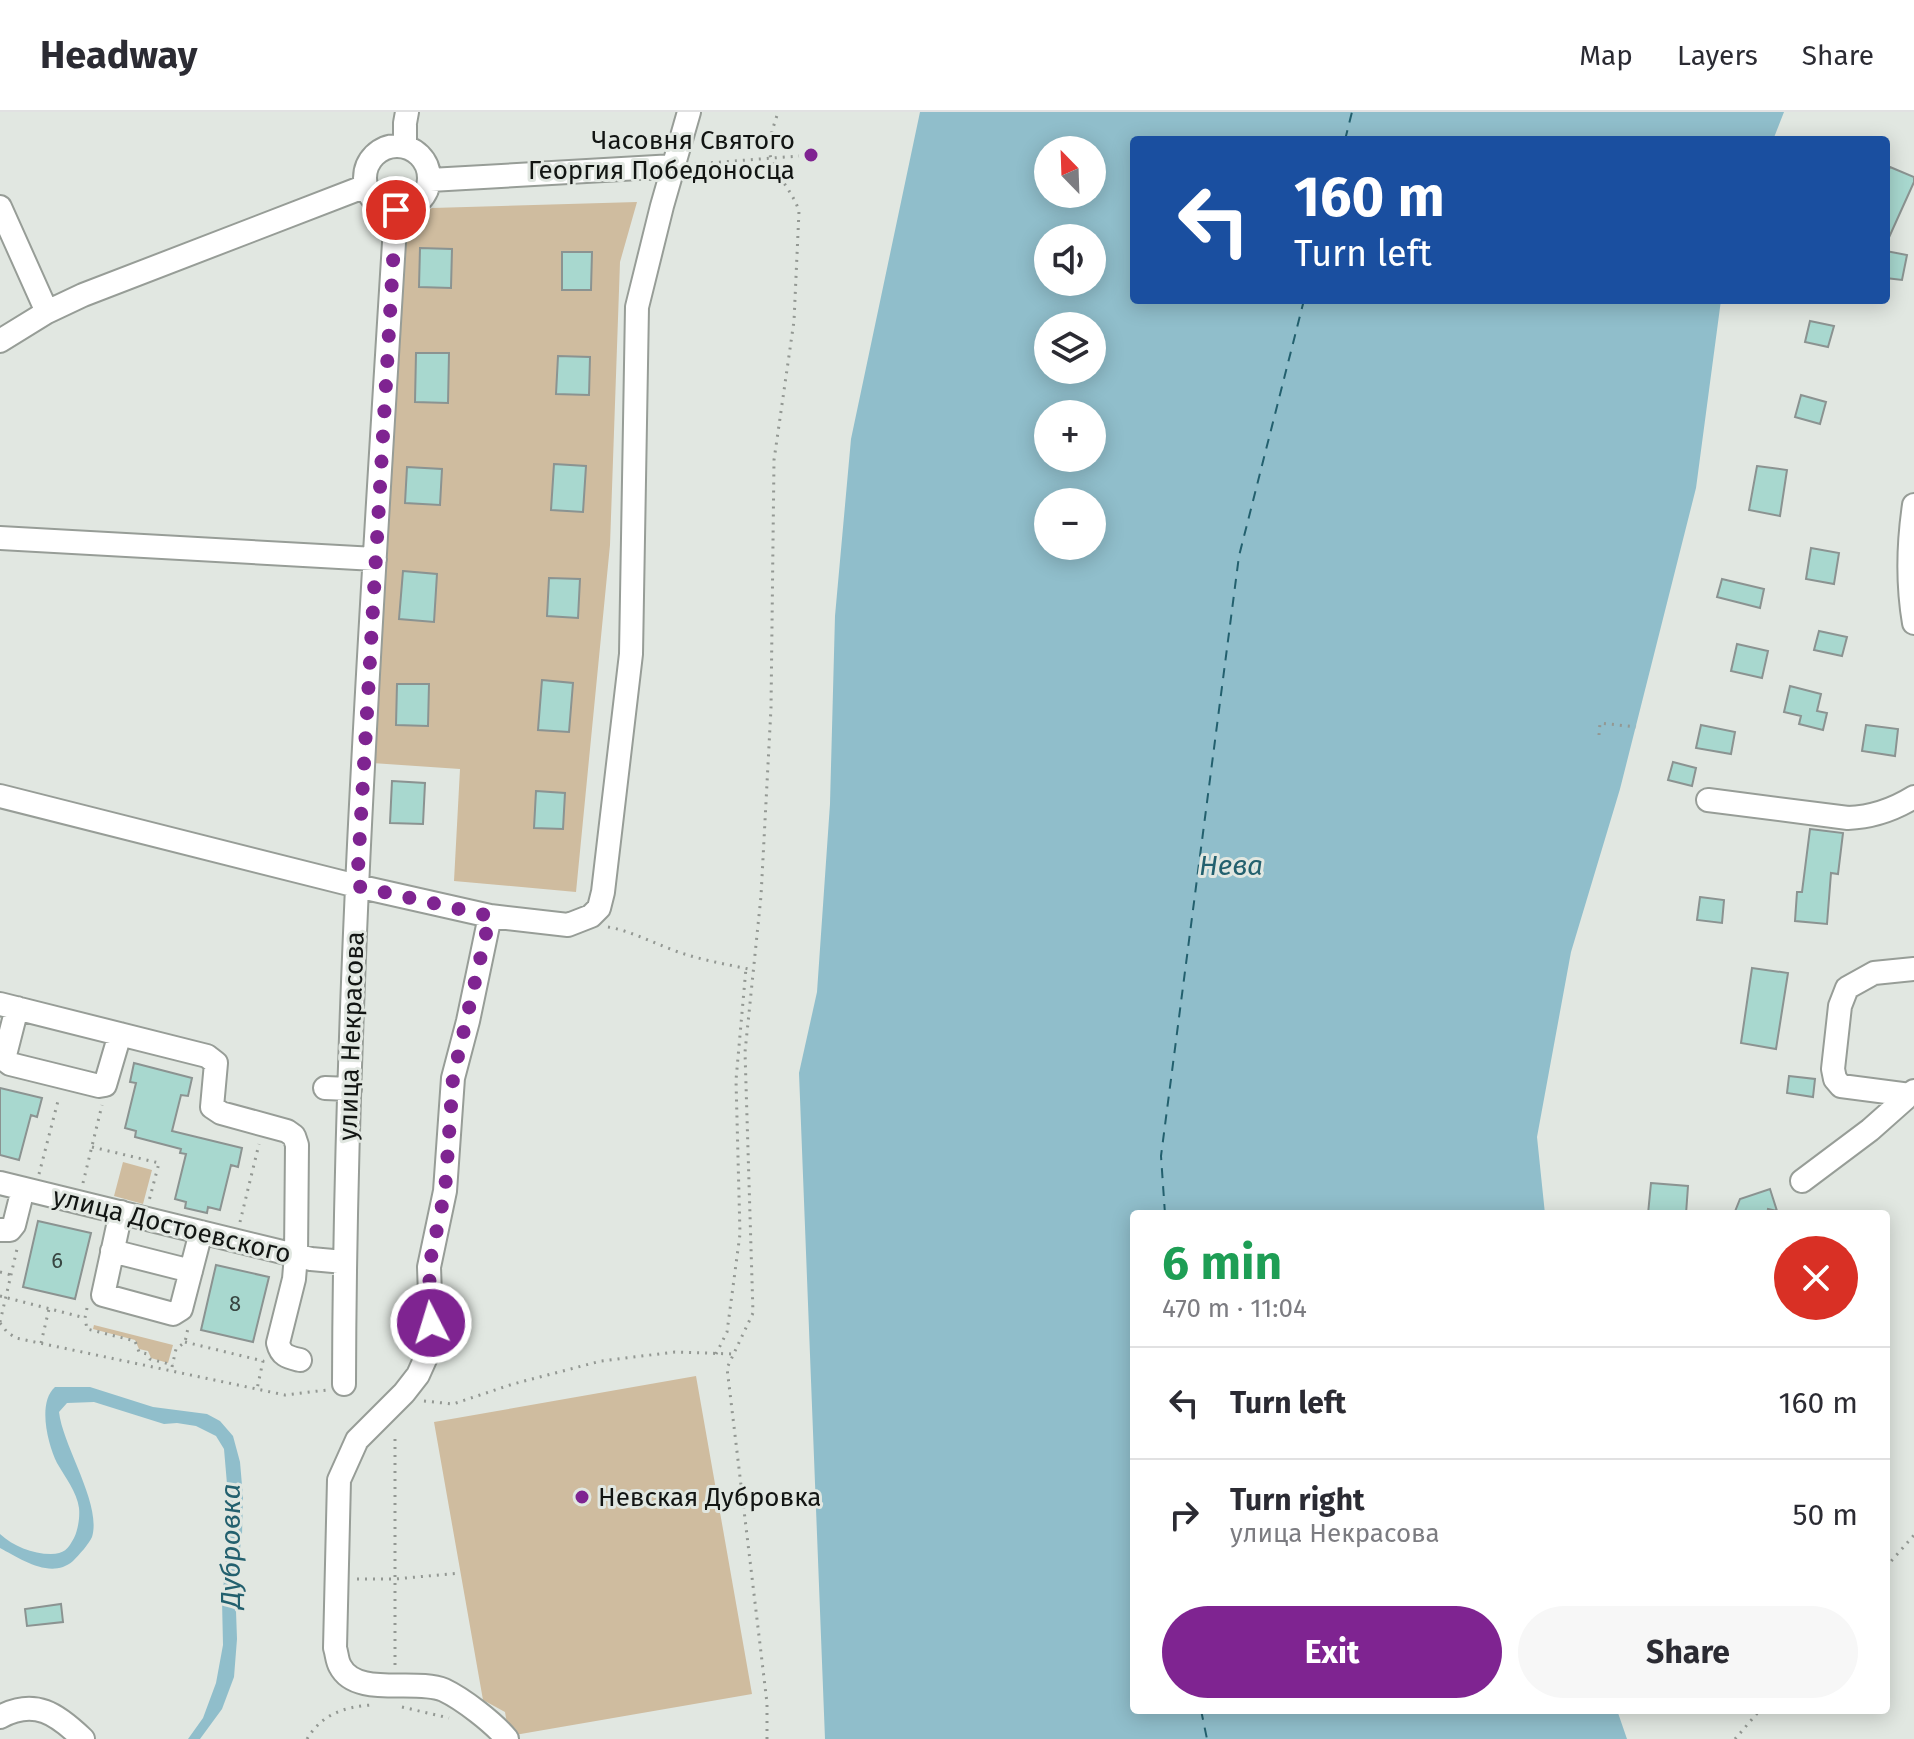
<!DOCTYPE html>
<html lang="en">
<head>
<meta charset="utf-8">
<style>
  body { margin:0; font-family:"Fira Sans",sans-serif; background:#f7f7f7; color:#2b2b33; height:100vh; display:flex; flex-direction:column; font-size:30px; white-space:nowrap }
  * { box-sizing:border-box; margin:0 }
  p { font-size:26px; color:#7c7c81 }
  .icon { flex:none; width:44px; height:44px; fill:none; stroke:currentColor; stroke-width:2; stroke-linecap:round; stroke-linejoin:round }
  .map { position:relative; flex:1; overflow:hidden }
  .panel { position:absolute; left:1130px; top:1098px; width:760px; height:504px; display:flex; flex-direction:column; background:#fff; border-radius:8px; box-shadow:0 4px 20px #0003 }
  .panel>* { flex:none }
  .top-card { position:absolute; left:1130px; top:24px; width:760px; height:168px; border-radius:8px; box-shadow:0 4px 20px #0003; background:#1a4fa0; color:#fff; overflow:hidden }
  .needle { width:52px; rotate:337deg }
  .buttons { position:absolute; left:1034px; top:24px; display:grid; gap:16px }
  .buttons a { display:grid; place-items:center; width:72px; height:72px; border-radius:50%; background:#fff; box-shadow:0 4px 20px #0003; font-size:40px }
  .pin { position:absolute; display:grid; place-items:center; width:68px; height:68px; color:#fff; margin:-34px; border:4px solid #fff; border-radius:50%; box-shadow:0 2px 8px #0007 }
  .me { position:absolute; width:88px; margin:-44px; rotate:355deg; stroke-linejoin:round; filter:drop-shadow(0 0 6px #0008) }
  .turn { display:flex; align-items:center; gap:28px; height:168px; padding:0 32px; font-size:36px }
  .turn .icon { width:104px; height:104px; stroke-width:2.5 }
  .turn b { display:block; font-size:56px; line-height:68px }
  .round { display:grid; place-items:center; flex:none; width:84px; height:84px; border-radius:42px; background:#f7f7f7 }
  .head { display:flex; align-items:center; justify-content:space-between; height:136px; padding:0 32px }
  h1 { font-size:48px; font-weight:700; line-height:60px; color:#1e9e55 }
  .cta { display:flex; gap:16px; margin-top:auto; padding:16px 32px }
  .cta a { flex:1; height:92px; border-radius:48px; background:#7f2491; color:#fff; font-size:32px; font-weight:700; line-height:92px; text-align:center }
  .cta a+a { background:#f7f7f7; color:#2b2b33 }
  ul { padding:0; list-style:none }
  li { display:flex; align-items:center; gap:24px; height:112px; padding:0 32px; border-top:2px solid #e1e1e2 }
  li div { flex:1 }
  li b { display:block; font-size:30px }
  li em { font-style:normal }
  header { display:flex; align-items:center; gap:48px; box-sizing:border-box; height:112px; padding:0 40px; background:#fff; border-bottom:2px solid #e1e1e2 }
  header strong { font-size:38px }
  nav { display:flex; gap:44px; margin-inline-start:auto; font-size:28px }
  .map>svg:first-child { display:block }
</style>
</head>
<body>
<header>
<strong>Headway</strong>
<nav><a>Map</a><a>Layers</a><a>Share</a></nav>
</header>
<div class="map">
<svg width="1914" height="1627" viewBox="0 0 1914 1627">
  <rect width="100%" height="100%" fill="#e1e7e1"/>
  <path fill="#cfbc9f" d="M637,90L620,150L610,433L576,780L454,769L460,657L372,651L405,112L432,96Z
    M123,1050L152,1058L143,1092L114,1084Z
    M94,1213L173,1233L168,1251L151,1246L148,1239L139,1237L135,1228L93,1217Z
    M696,1264L752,1582L509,1624L505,1600L483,1588L434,1310Z"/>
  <path fill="#90becb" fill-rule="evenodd" d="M920,0H1784L1773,28H1134V188H1721L1696,376L1620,677L1571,840L1537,1025L1545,1102H1134V1598H1617L1627,1627H825L799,961L817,880L830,692L835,504L851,327ZM1048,38H1092V82H1048ZM1048,126H1092V170H1048ZM1048,214H1092V258H1048ZM1048,302H1092V346H1048ZM1048,390H1092V434H1048Z
    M55,1275H90L153,1295L207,1302L220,1309L233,1324L240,1350L243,1385L242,1423L235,1471L237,1527L234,1565L222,1597L200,1627H188L203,1606L216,1571L223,1533L222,1488L230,1407L224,1337L216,1324L196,1314L177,1311L164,1312L94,1290L67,1291L59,1300C63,1335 102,1392 92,1425C89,1432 79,1443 73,1449C51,1468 21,1447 0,1436V1422C13,1434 32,1442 51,1442C64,1442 68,1437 74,1426C78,1418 80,1405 79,1396C77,1380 65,1365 57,1351C48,1333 37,1291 55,1275Z"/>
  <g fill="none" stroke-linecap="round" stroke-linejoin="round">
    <path stroke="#23606e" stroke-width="2" stroke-dasharray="10 8" stroke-linecap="butt" d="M1345,28L1352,0
      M1165,1102L1161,1044L1239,444L1304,188
      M1201,1598L1207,1627"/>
  </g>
  <path fill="#a8d8cf" stroke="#8b9391" stroke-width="2" d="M1890,55L1914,65V70L1886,132V65Z
    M420,136L452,137L451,176L419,175Z
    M1886,139L1907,143L1902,168L1886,166Z
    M562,140H592L591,178H562Z
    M1810,209L1834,214L1828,235L1805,230Z
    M416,241H449L448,291L415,290Z
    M558,244L590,245L589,283L556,282Z
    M1801,283L1826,290L1820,312L1795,305Z
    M554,352L586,354L583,400L551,398Z
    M1757,354L1787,358L1780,404L1749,398Z
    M407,355L442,357L440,393L405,391Z
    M1811,436L1839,441L1834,472L1806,467Z
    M403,459L437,462L434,510L399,507Z
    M549,466L580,467L578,506L547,504Z
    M1722,467L1764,477L1760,496L1717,485Z
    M1819,519L1847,525L1842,544L1814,538Z
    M1737,532L1768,539L1762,566L1731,559Z
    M542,568L573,571L569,620L538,618Z
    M397,572H429L428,614L396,613Z
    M1790,574L1821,582L1817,599L1827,601L1823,618L1799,612L1801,604L1784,600Z
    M1701,613L1735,620L1731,642L1696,636Z
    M1866,613L1898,617L1895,644L1862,639Z
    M1673,650L1696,656L1692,674L1668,668Z
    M392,669L425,671L423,712L390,711Z
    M536,679L565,681L563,717L534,716Z
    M1810,717L1843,721L1838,762L1831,761L1827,812L1795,809L1797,780H1802Z
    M1700,785L1724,788L1722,811L1697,808Z
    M1752,856L1788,861L1776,937L1741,931Z
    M134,951L192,966L188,984L181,983L172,1019L242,1036L238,1055L231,1053L220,1098L208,1095L207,1101L185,1096L186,1090L175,1087L186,1042L180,1041L181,1037L135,1025L136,1019L125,1016L136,971L130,970Z
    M1789,964L1815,967L1813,985L1787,981Z
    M0,976L42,986L37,1005L31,1003L19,1048L0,1043Z
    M1651,1071L1688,1074L1686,1102H1648Z
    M1770,1077L1777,1099L1768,1097L1767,1102H1734L1740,1087Z
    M38,1109L91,1121L75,1187L23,1175Z
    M216,1153L269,1165L253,1230L201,1218Z
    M61,1492L63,1510L27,1514L25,1497Z"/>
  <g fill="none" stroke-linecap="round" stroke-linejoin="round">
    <g stroke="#979d97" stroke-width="26">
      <path id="minor" d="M365 66a32 32 0 1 1 64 0a32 32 0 1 1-64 0Z
        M405,35V11L407,0
        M430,68L674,54
        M0,95L47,200
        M0,229L47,200L83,183L366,74
        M1914,393C1908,434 1907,470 1914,511
        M0,426L375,447
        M0,684L357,774L490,804L568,813L591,804L599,796L603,780L631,542L637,195L662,94L689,0
        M1708,688L1848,706C1873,705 1893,698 1914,685
        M490,804L468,909L453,966L445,1079L429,1155L431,1211L427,1243L418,1263L404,1281L357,1328L339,1368L335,1536C337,1542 337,1549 340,1554C356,1586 415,1566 444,1578C463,1587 494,1611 507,1627
        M0,892L207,944L216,951L212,995L221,1001L287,1019L294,1024L297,1033L296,1143L294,1167L278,1231C281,1244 288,1245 300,1248
        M17,896L5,943L6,949L10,952L99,974L105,973L120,922
        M325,976L350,977
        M1910,983L1841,974L1835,967L1833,957L1840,894L1847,876L1874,861L1914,857
        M1802,1069L1870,1018L1914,979
        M0,1071L311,1147L344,1150
        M121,1100L103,1183L173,1202L181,1197L201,1120
        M0,1118H10L14,1113L23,1077
        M112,1139L191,1159
        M344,1272C345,880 372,489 396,98
        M0,1605C35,1586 57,1602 83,1627"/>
    </g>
    <path stroke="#939893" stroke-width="3" stroke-dasharray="2 6" stroke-linecap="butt" d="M695,52L799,44
      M1599,623L1600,611L1636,615
      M608,815C631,819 651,830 673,838C699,848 726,852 753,858
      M92,1035L159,1051L149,1089
      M39,1062L59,985
      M83,1071L102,993
      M240,1110L259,1032
      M0,1160L11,1163
      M0,1184L85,1206
      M87,1196L85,1206L87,1217L135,1229L139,1240L147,1242L150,1247L173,1253
      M0,1210L17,1137
      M0,1211L7,1220L16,1226L285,1283L327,1278
      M185,1230L263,1249L257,1277
      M41,1231L49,1197
      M716,1242L727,1220L740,1122L736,968L746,856
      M172,1255L176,1237L185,1230L188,1216
      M424,1289L453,1292L513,1272L601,1249L675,1240L733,1242
      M395,1327V1554
      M1886,1455L1914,1423
      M357,1467H395L460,1461
      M402,1595L449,1606
      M307,1627C322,1602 344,1595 371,1593
      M767,1627V1591L727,1256L753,1201L745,940L761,784L771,596L774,348L794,209L799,99C793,80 777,65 771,46C766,32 774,14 778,0
      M1735,1627L1760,1598"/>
    <use href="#minor" stroke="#fff" stroke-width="22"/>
  </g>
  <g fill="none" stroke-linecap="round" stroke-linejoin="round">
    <path stroke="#7f2491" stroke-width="14" stroke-dasharray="0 25.2" d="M396,98L357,774L490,804L453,966L445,1079L429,1155L431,1211"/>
  </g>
  <g fill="#7f2491" stroke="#e1e7e1" stroke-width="3">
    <circle cx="811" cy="43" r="8"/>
    <circle cx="582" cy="1385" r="8"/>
  </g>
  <g text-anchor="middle" stroke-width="6" stroke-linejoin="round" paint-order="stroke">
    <g font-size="22" fill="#384642">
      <text x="57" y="1156">6</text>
      <text x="235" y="1199">8</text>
    </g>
    <g font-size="26" fill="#121513" stroke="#e1e7e1" text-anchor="end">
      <text x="795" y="37">Часовня Святого<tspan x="795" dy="30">Георгия Победоносца</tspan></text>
      <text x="598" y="1394" text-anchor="start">Невская Дубровка</text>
    </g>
    <g font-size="26" fill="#121513" stroke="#e1e7e1">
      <text transform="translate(351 924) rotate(-88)" y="9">улица Некрасова</text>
      <text transform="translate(172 1113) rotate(14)" y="9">улица Достоевского</text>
    </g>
    <g font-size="28" font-style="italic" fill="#23606e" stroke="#e1e7e1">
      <text x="1231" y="763">Нева</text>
      <text transform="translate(230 1434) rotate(-90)" y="10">Дубровка</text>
    </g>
  </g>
</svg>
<div class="buttons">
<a><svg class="needle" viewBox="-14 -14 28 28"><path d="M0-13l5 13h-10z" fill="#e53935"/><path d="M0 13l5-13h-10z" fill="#7c7c81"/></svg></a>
<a><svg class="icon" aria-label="sound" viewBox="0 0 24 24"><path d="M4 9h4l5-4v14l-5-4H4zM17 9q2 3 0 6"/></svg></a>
<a><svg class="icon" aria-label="layers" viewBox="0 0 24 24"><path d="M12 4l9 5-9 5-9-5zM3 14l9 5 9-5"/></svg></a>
<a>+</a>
<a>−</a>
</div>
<div class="pin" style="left:396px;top:98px;background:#d93025"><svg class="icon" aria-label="arrive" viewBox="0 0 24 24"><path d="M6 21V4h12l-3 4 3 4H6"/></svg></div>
<svg class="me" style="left:431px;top:1211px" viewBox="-20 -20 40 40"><circle r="17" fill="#7f2491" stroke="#fff" stroke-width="3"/><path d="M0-11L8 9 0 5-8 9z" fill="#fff"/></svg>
<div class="top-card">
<div class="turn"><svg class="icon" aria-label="left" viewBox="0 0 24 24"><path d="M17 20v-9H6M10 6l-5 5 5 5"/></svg><div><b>160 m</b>Turn left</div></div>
</div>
<section class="panel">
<div class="head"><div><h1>6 min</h1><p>470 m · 11:04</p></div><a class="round" style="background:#d93025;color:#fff"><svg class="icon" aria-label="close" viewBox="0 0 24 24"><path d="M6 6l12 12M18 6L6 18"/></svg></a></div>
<ul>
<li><svg class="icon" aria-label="left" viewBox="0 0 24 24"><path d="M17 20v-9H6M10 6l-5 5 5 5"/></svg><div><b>Turn left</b></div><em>160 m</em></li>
<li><svg class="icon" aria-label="right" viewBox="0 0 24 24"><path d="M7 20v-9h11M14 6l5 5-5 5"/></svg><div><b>Turn right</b><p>улица Некрасова</p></div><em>50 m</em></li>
</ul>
<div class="cta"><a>Exit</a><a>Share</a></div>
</section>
</div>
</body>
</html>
